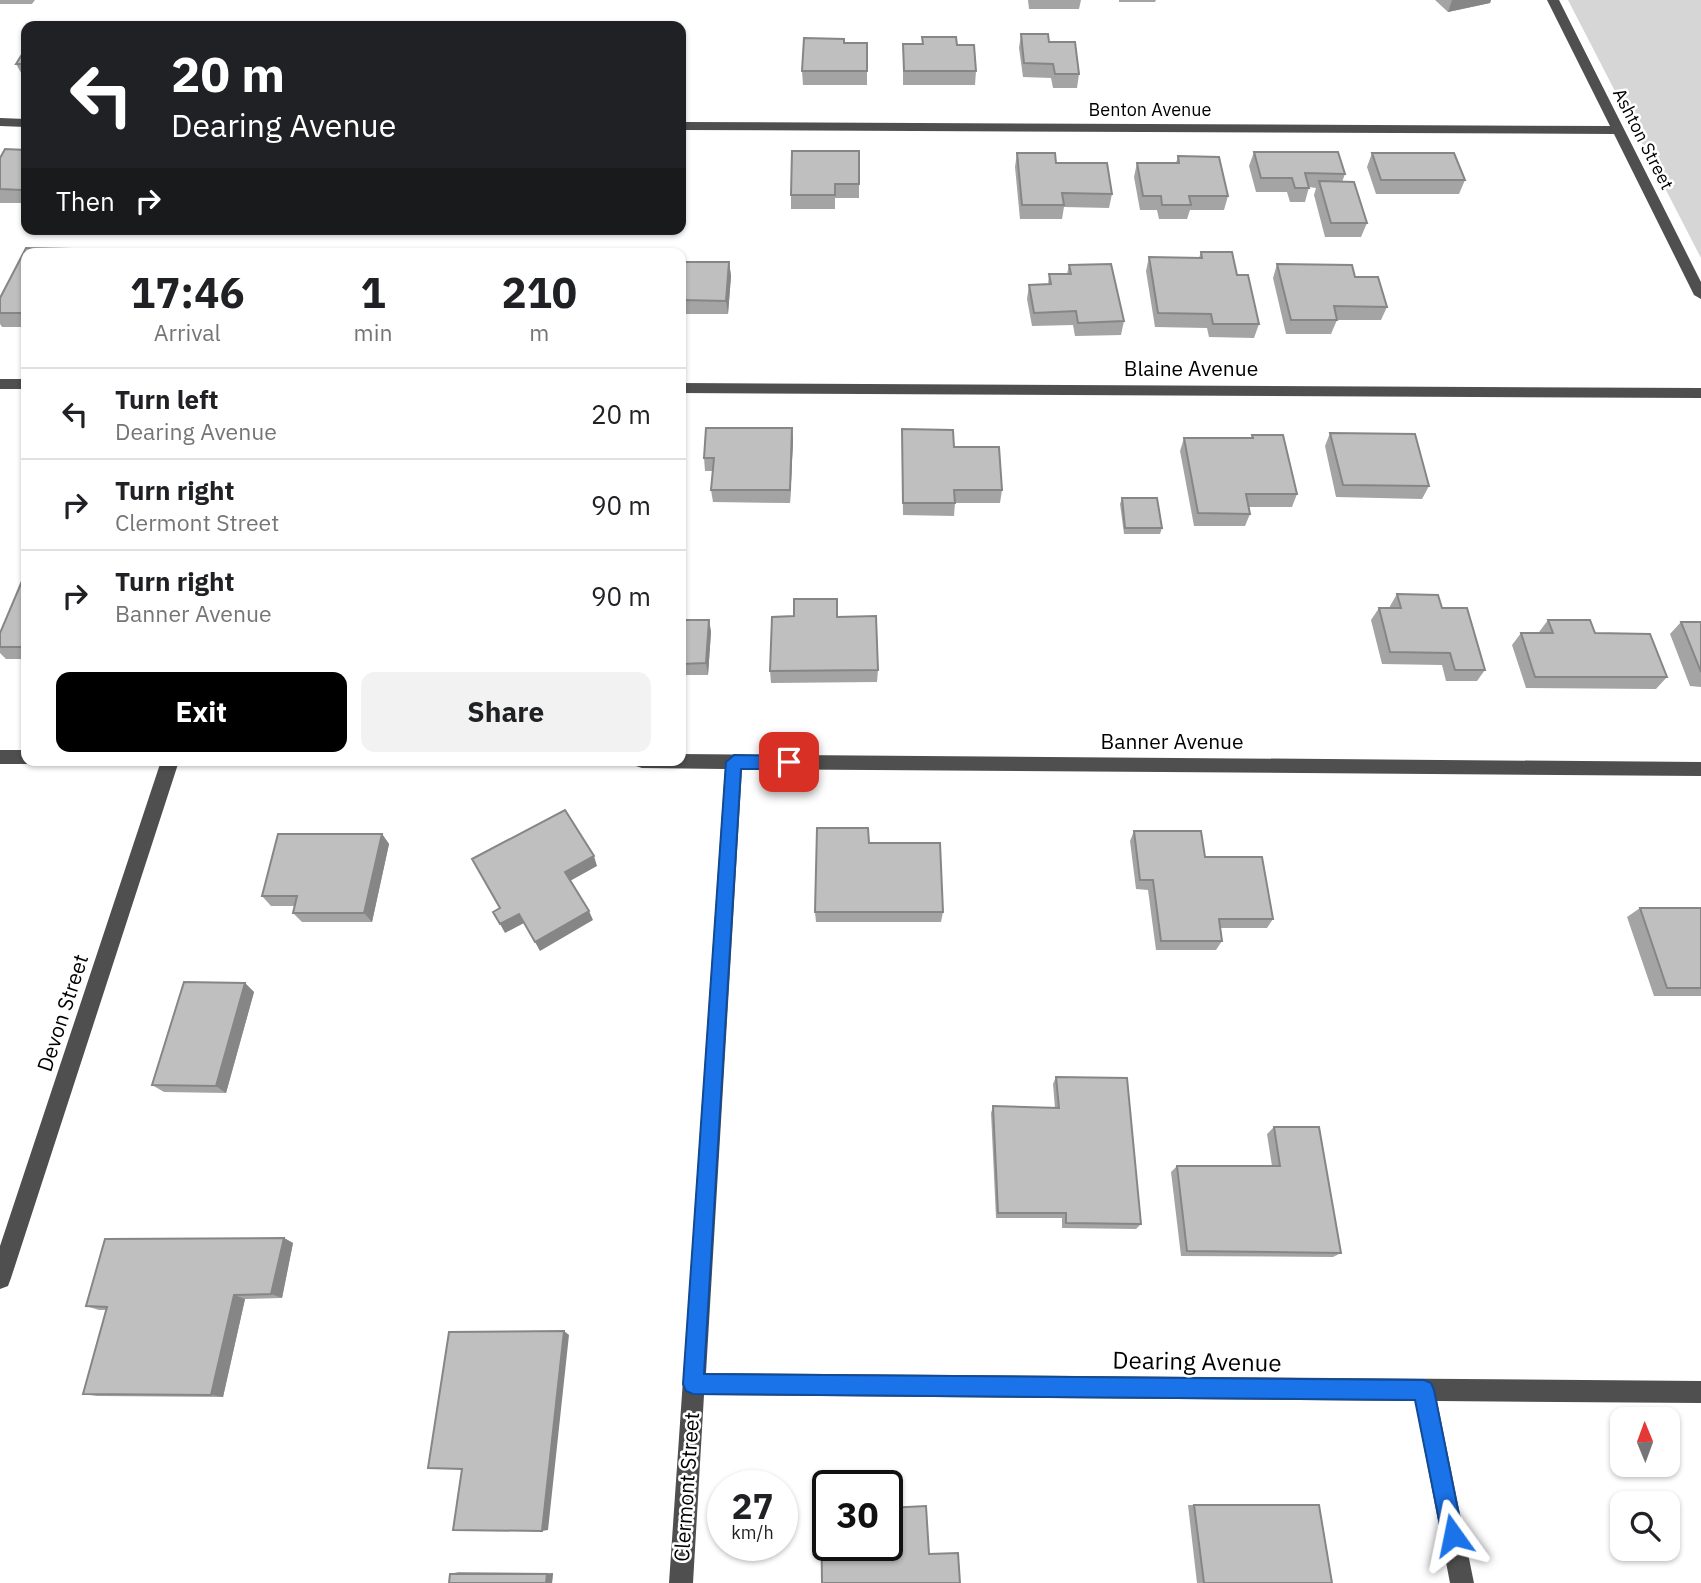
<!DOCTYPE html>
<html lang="en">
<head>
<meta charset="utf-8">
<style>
  body { margin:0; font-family:"IBM Plex Sans",sans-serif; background:#f2f2f2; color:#202124; height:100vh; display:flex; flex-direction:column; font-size:26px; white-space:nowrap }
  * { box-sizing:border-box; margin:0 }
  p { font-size:23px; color:#757577 }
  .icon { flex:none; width:38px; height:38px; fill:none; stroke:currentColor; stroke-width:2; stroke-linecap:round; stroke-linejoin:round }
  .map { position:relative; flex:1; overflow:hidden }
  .drawer { position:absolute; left:21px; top:248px; width:665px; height:518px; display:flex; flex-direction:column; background:#fff; border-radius:14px; box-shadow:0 2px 5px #0004 }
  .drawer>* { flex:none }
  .hud { position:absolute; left:21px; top:21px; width:665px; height:214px; border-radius:14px; box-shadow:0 2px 5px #0004; background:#202124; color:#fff; overflow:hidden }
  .needle { width:46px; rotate:359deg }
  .fabs { position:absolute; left:1610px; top:1407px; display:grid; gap:14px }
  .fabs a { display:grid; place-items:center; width:70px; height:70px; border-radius:14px; background:#fff; box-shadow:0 2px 5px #0004; font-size:35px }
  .speed { position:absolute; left:707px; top:1470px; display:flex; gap:14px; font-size:35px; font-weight:700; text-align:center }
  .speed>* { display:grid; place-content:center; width:91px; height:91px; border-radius:50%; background:#fff; box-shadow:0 2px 5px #0004; line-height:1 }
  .speed small { font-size:18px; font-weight:400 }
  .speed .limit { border:4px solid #111; border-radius:10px; background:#fff; color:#111 }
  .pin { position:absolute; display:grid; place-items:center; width:60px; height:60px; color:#fff; margin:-30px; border-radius:14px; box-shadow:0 4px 10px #0006 }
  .me { position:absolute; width:77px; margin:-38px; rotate:348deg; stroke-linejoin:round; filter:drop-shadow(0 0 5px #0008) }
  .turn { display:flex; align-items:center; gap:24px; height:147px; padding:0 35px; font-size:32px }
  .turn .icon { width:91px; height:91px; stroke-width:2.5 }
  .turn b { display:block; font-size:49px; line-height:60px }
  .then { display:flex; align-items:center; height:66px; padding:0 35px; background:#0003; gap:14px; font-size:26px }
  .eta { display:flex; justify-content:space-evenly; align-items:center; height:119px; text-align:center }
  .eta b { font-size:42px; font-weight:800; line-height:49px }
  .cta { display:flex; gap:14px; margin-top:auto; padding:14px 35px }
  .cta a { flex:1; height:80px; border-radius:14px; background:#000; color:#fff; font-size:28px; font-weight:800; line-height:80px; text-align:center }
  .cta a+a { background:#f2f2f2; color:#202124 }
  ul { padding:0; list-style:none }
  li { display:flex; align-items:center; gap:21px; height:91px; padding:0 35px; border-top:2px solid #e0e0e0 }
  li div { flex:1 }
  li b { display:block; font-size:26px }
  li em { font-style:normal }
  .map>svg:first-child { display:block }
</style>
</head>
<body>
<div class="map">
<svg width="1701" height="1583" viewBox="0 0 1701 1583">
  <rect width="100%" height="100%" fill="#fff"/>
  <path fill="#d6d6d6" d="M1568,0H1701V258Z"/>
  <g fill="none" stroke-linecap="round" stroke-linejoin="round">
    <path fill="#4f4f4f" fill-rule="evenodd" d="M1547,0H1559L1701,282V299L1694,295L1614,134L681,130V122L1610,126Z
      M0,118L26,119V127L0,126Z
      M0,379H26V389H0Z
      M681,383L1701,388V398L681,393Z
      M0,750H26V761H33L26,764H0Z
      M681,754L1701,762V776L742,769L706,1373L1701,1381V1403L1437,1401L1474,1583H1450L1415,1401L704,1395L693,1583H669L725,769L642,768L636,766L633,761H681Z
      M161,761H179L11,1278L8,1286L0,1289V1246Z"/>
  </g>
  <path fill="#a4a4a4" d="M0,0H35L32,4H0Z
    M1028,0H1081L1079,9H1029Z
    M1119,0H1156L1155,2H1119Z
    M1435,0H1491L1490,3L1448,12Z
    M1021,34L1049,42L1079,74L1077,88H1053L1051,78L1023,77L1019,48Z
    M922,37L957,45L976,71L975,85H903V44H922Z
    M844,43H867V85H803L802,71Z
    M26,48V78H24L16,64Z
    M26,150V203H0V158Z
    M859,151V198H835V209H791V195Z
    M1254,152L1345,174L1342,182L1367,223L1361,237H1325L1314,195L1316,188L1309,187L1305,202H1290L1287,192H1256L1249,166Z
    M1017,153L1056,163L1112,194L1109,208L1064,207L1062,219H1020L1015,167Z
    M1372,153L1465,180L1459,194H1376L1367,167Z
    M1178,156L1228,196L1224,210H1190L1187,219H1159L1157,210H1140L1134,177L1137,163H1176Z
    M1201,252L1259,324L1254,338L1209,337L1207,328L1155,327L1146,271L1149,257L1199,258Z
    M26,254V327H2L0,324V298Z
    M729,262L731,276L728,314H685L683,333H681V271Z
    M1277,264L1355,277L1387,307L1381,320H1337L1331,334H1286L1273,278Z
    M1069,265L1124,321L1121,335L1075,336L1073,325L1032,326L1027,299L1029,285H1048L1049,274H1067Z
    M792,428L793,441L790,503L713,502L711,490L713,471H705L704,458Z
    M902,429L954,447L1002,490L1000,503H955L954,516L903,515Z
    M1330,433L1429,486L1422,499L1336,497L1325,446Z
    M1252,435L1297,494L1292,507H1249L1250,514L1245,526H1194L1180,451L1184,438H1251Z
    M1122,498L1162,528L1160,534H1124L1120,504Z
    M26,574V659H6L0,653V633Z
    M1397,594L1442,608L1485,670L1477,681H1446L1442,665L1382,664L1371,620L1379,608H1390V606Z
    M794,616L837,617L878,670L877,682L771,683L770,671Z
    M681,620H709L711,632L708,675H681Z
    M1548,620L1595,633L1667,677L1656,689L1526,688L1512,645L1521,633H1539V632Z
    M1681,622H1701V687L1690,686L1670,634Z
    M1134,831L1205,857L1273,919L1267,928H1220L1222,941L1216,950H1156L1148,890L1136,889L1130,841Z
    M382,834L389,844L372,922H302L293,913L295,906H271L262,896Z
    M869,843L943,912L941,922H816L815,912Z
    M1640,908H1701V996H1654L1627,917Z
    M245,983L254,992L226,1093L164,1092L152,1085Z
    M1056,1077L1141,1224L1136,1229L1062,1228V1218H996L991,1113L993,1106L1055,1108L1053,1084Z
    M1274,1127L1341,1253L1333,1257L1181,1256L1171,1172L1177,1166H1272L1267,1134Z
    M284,1238L293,1243L282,1298L245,1299L223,1397L97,1396L83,1394L106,1310H99L86,1306Z
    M1188,1505H1319L1332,1583H1197Z
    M458,1572L553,1573L552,1583H449L450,1574Z"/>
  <path fill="#868686" d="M1452,0H1491L1490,3L1448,12Z
    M26,182V196L22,190Z
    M729,262L731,276L728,314L726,301Z
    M683,300L685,314L683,333L681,319Z
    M792,428L793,441L790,503V490Z
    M709,620L711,632L708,675L706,663Z
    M382,834L389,844L372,922L364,913Z
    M594,856L597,866L570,881L565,872Z
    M589,911L593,920L540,951L535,942Z
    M519,914L524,923L505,933L500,924Z
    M245,983L254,992L226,1093L216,1086Z
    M284,1238L293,1243L282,1298L271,1294Z
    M234,1295L245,1299L223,1397L211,1395Z
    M564,1331L569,1335L548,1530L542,1531Z
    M553,1573L552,1583H546L547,1574Z"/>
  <path fill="#bfbfbf" stroke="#868686" stroke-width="2" d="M375,24L436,25L435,26H375Z
    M1021,34H1048L1049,42H1075L1079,74H1055L1053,64L1024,63Z
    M922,37H956L957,45H974L976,71H904L903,44H923Z
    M804,38L844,39V43H867V71H802Z
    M26,48V64H16Z
    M5,149L26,150V182L22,190L0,189V158Z
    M792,151H859V184H835V195H791Z
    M1254,152H1338L1345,174L1305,173L1309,188H1295L1292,178H1261Z
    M1017,153H1055L1056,163H1107L1112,194L1062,193L1064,205H1022Z
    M1372,153H1454L1465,180H1381Z
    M1178,156L1219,157L1228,196H1189L1191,205H1162L1161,196H1143L1137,163H1179Z
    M1319,181L1354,182L1367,223H1331Z
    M26,248L71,249L68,254H26V313H0V298Z
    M1201,252H1232L1237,275H1248L1259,324H1213L1211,314L1158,313L1149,257L1202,258Z
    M682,262H729L726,301L683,300L681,319V271Z
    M1111,264L1124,321L1078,323L1076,311L1034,313L1029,285L1051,284L1049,274H1071L1069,265Z
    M1277,264L1352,265L1355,277H1378L1387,307L1334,306L1337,320H1291Z
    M706,428H792L790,490H711L714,458H704Z
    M902,429L953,430L954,447H999L1002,490H954L955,503H903Z
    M1330,433L1415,434L1429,486L1343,485Z
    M1252,435H1283L1297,494H1246L1250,514L1198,513L1184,438H1253Z
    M1122,498H1157L1162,528H1125Z
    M25,574L26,647H0V633Z
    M1397,594L1438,595L1442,608H1467L1485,670H1455L1450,653L1390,652L1379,608H1401Z
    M794,599H837V617L876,616L878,670L770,671L772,617L794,616Z
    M681,620H709L706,663L681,664Z
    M1548,620H1590L1595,633L1650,634L1667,677H1535L1521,633H1553Z
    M1681,622H1701V672Z
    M565,810L594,856L565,872L589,911L535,942L519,914L500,924L493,912L500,908L472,859Z
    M817,828H868L869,843H940L943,912H815Z
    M1134,831H1201L1205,857H1262L1273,919H1219L1222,941H1161L1153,880H1140Z
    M278,834H382L364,913H293L297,896H262Z
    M1640,908H1701V988H1667Z
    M184,982L245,983L216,1086L152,1085Z
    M1056,1077L1127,1078L1141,1224L1066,1223V1213H998L993,1106L1059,1108Z
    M1274,1127H1319L1341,1253L1187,1251L1177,1166H1280Z
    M284,1238L271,1294L234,1295L211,1395L83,1394L107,1307L86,1306L105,1239Z
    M564,1331L542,1531L453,1530L462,1469L428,1468L449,1332Z
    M1194,1505H1319L1332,1583H1204Z
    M926,1506L929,1554L958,1553L960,1583H822L821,1512L828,1511V1545H887V1508Z
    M450,1574H547L546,1583H449Z"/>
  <path fill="#1a73e8" stroke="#114b97" stroke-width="2" d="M734,755L789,756L797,762L789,769H741L704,1374L1424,1380L1431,1383L1434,1390L1463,1535L1460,1542L1453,1545L1445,1542L1442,1535L1415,1400L693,1394L686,1391L683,1384L726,762Z"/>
  <g text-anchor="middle" stroke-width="5" stroke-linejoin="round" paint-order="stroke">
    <g font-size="18" fill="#000" stroke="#fff">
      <text x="1150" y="116">Benton Avenue</text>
      <text transform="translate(1643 139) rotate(63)" y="6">Ashton Street</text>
    </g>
    <g font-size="21" fill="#000" stroke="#fff">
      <text x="1191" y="376">Blaine Avenue</text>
      <text x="1172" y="749">Banner Avenue</text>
      <text transform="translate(63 1013) rotate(-72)" y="7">Devon Street</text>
      <text transform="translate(687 1487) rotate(-86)" y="7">Clermont Street</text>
    </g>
    <g font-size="24" fill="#000" stroke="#fff">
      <text transform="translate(1197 1362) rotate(1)" y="8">Dearing Avenue</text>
    </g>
  </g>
</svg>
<div class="fabs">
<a><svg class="needle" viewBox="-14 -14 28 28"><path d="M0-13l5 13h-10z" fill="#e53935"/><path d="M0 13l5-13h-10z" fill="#757577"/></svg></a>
<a><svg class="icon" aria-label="search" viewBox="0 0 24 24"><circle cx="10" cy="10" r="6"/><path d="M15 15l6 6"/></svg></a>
</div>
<div class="speed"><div>27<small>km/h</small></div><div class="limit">30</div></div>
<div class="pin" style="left:789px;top:762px;background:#d93025"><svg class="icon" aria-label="arrive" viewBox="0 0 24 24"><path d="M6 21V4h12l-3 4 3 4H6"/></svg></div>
<svg class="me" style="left:1453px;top:1535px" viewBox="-20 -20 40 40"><path d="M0-17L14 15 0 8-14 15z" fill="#1a73e8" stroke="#fff" stroke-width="4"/></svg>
<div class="hud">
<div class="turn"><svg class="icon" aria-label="left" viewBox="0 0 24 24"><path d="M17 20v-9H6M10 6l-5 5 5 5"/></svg><div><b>20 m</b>Dearing Avenue</div></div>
<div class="then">Then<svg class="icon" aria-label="right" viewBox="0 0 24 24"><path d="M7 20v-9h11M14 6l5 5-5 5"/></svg></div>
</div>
<section class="drawer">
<div class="eta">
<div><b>17:46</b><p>Arrival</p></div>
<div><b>1</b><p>min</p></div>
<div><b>210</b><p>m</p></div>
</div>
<ul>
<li><svg class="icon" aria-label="left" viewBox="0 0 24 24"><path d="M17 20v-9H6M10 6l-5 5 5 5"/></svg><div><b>Turn left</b><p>Dearing Avenue</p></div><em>20 m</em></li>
<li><svg class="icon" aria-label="right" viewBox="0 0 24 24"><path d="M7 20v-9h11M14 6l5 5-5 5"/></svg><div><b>Turn right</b><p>Clermont Street</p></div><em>90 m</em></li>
<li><svg class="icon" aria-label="right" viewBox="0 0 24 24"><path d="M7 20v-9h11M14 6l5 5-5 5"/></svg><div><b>Turn right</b><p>Banner Avenue</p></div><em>90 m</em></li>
</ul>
<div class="cta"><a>Exit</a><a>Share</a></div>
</section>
</div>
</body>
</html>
